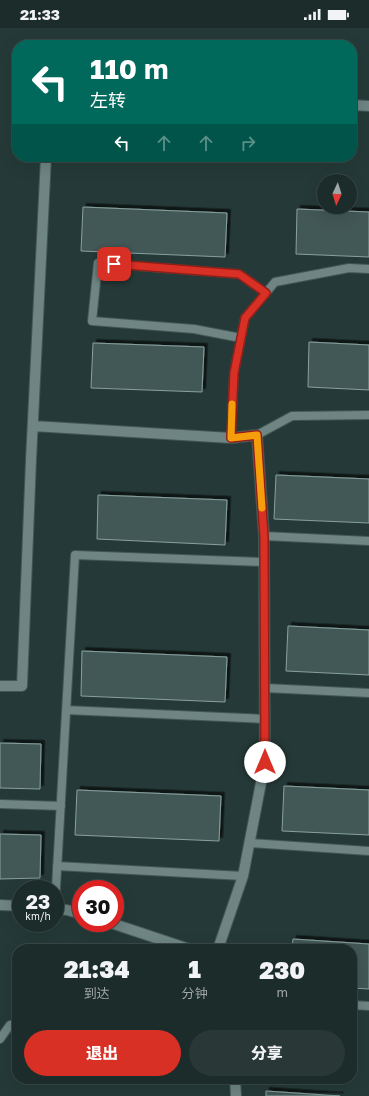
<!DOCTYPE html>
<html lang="zh">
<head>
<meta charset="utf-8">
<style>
  body { margin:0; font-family:"Golos Text","Noto Sans SC",sans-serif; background:#293836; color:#f1f3f6; height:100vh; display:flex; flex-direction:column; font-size:15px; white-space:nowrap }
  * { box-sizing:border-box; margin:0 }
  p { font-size:13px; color:#a0a7a8 }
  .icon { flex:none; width:22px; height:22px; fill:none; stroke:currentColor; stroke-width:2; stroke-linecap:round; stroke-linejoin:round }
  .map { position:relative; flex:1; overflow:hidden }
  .panel { position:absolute; left:12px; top:916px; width:345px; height:140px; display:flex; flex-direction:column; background:#1c2c2a; border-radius:16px; box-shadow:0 4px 16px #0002,0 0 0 1px #3a4847 }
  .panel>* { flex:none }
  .banner { position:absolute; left:12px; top:12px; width:345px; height:122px; border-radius:16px; box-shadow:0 4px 16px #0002,0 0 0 1px #3a4847; background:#00695c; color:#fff; overflow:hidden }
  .needle { width:26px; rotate:184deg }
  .controls { position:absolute; left:317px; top:146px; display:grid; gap:8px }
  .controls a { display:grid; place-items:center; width:40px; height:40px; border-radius:50%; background:#1c2c2a; box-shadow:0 4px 16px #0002,0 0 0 1px #3a4847; font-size:20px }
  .speed { position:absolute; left:12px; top:852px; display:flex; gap:8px; font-size:20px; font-weight:700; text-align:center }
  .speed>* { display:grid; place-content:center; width:52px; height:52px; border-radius:50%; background:#1c2c2a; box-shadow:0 4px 16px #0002,0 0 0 1px #3a4847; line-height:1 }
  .speed small { font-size:10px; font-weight:400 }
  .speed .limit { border:6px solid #d22; background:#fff; color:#111 }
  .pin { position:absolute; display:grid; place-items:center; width:34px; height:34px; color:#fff; margin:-17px; border-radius:8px; box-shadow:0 2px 6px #0006 }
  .me { position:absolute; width:44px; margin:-22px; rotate:0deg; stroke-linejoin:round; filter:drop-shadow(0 0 3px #0008) }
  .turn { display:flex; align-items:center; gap:14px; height:84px; padding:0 12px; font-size:18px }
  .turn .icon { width:52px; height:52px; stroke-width:2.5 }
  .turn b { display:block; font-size:28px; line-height:34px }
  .lanes { display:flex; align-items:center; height:38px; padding:0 12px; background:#0003; justify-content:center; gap:20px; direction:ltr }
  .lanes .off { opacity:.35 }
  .eta { display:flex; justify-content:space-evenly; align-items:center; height:68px; text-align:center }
  .eta b { font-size:24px; font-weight:800; line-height:28px }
  .action { display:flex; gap:8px; margin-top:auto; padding:8px 12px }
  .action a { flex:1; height:46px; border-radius:24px; background:#d93025; color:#fff; font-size:16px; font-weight:800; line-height:46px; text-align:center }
  .action a+a { background:#293836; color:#f1f3f6 }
  .status { display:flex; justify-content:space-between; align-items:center; height:28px; padding:0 20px; background:#1c2c2a; direction:ltr }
  .status svg { height:11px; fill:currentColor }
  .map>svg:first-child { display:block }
</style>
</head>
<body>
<div class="status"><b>21:33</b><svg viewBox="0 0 49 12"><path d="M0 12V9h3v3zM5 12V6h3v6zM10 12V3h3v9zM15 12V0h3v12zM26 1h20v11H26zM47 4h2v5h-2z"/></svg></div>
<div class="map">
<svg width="369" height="1068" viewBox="0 0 369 1068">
  <defs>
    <filter id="shadow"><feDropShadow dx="3.5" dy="-3.5" stdDeviation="0" flood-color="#0009"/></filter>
  </defs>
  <rect width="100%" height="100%" fill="#253a38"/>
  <path fill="#435957" stroke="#88a09e" filter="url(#shadow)" d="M83,179L227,185L225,229L81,223Z
    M297,181L369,184V229L296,226Z
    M309,314L369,317V362L308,359Z
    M93,315L204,319L202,364L91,360Z
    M276,447L369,451V495L274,491Z
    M98,467L227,472L225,517L97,511Z
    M288,598L369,602V647L286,643Z
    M82,623L227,629L225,674L81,668Z
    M0,715L41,716L40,761L0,760Z
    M284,758L369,762V807L282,803Z
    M77,762L221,768L219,813L75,807Z
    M0,806L41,807L40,850L0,851Z
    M293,911L369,916V961L352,960V921H292Z
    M266,1063L340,1068H266Z"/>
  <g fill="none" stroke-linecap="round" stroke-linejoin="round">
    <g stroke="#435654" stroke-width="10">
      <path id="lane" d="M241,310L194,301L92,293L98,235L239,246L266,265
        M257,407L292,388L369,387
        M231,410L234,345L245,290L275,254L349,240L369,241
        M264,508L369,513
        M265,660L369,665
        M66,682L265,691
        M0,776L61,778
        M250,815L369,823
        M57,838L243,848
        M55,877L75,527L264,534
        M352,977L369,978
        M0,1011L10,997L17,996"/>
    </g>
    <g stroke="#435654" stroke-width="12">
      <path id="street" d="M33,398L231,410L257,407L264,508L265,734L243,848L218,921
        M31,432L46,129
        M0,877L21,878
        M55,881L67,882L81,886
        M111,895L189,921
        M235,1051L236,1068"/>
    </g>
    <g stroke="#435654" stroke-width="12">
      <path id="secondary" d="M352,77L369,78
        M0,658H22L31,432"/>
    </g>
    <use href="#lane" stroke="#6e8583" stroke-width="8"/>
    <use href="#street" stroke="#6e8583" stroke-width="10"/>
    <use href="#secondary" stroke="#6e8583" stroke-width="10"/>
  </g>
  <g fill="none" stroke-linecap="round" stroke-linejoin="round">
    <g stroke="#8d1f18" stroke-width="10">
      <path id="route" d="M114,236L239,246L266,265L245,290L234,345L231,410L257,407L264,508L265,734"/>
    </g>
    <use href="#route" stroke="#d93025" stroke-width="7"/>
    <path stroke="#f59e0b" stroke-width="7" d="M232,376L231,410L257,407L262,480"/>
  </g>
</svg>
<div class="controls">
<a><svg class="needle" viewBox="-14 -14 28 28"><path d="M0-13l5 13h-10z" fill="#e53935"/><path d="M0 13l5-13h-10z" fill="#a0a7a8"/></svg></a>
</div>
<div class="speed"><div>23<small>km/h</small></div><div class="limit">30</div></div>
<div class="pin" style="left:114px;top:236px;background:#d93025"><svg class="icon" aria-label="arrive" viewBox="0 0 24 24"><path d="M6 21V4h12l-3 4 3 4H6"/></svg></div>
<svg class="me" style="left:265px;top:734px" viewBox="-20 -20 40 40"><circle r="19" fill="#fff"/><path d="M0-13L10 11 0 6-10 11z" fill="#d93025"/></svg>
<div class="banner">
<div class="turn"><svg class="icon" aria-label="left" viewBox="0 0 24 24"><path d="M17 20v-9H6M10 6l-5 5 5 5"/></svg><div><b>110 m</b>左转</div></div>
<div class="lanes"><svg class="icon" aria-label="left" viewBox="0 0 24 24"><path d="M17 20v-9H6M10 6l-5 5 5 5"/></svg><svg class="icon off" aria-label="ahead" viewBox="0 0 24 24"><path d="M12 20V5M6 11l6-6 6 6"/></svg><svg class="icon off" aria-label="ahead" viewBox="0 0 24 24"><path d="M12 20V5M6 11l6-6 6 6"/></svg><svg class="icon off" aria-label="right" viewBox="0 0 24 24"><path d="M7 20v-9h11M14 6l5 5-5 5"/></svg></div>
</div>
<section class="panel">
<div class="eta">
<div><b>21:34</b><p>到达</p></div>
<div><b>1</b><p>分钟</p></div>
<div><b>230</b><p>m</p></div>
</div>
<div class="action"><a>退出</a><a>分享</a></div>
</section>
</div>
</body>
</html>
